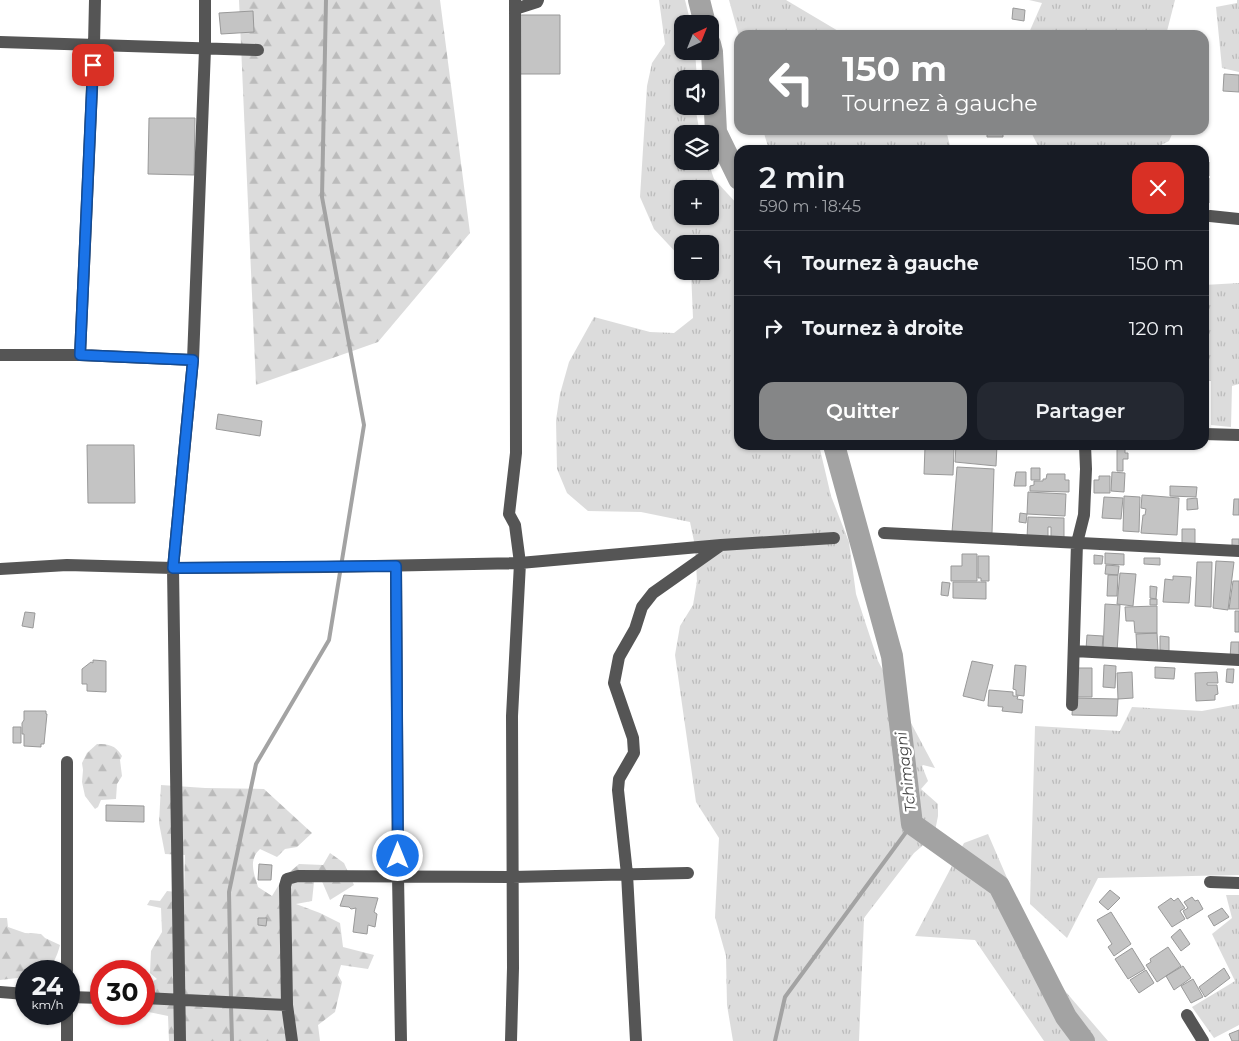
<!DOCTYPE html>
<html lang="fr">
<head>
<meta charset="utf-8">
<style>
  body { margin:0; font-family:Montserrat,sans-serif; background:#242831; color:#f1f3f6; height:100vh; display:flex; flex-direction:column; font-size:19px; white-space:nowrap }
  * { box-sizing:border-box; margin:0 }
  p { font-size:16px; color:#9ea1a6 }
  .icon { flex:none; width:28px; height:28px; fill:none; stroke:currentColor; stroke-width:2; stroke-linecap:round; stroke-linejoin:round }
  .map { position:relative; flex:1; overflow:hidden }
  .panel { position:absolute; left:734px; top:145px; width:475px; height:305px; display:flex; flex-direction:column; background:#171b24; border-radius:15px; box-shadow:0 1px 4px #0004 }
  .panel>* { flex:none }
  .banner { position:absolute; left:734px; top:30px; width:475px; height:105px; border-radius:15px; box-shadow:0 1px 4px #0004; background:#858687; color:#fff; overflow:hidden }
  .needle { width:32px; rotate:43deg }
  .buttons { position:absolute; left:674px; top:15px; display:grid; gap:10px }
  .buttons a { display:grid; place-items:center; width:45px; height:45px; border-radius:10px; background:#171b24; box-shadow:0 1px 4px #0004; font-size:25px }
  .speed { position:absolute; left:15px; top:960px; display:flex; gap:10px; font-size:25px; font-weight:700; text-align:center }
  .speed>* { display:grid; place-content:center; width:65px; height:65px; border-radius:50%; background:#171b24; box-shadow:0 1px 4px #0004; line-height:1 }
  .speed small { font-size:12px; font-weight:400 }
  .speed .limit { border:8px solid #d22; background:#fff; color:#111 }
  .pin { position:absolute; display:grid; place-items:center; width:42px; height:42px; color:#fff; margin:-21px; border-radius:10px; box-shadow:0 2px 8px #0006 }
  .me { position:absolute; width:55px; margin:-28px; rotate:0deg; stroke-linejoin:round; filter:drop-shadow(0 0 4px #0008) }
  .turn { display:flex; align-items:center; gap:18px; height:105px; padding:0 25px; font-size:22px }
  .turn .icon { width:65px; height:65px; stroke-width:2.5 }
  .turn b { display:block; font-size:35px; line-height:42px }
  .round { display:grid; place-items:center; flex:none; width:52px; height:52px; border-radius:15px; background:#242831 }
  .headline { display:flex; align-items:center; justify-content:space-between; height:85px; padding:0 25px }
  h1 { font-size:30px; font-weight:600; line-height:38px }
  .primary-button { display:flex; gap:10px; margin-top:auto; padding:10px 25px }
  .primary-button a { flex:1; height:58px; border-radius:15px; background:#858687; color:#fff; font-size:20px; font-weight:600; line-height:58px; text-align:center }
  .primary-button a+a { background:#242831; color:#f1f3f6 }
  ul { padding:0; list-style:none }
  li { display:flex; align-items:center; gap:15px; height:65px; padding:0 25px; border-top:1px solid #363941 }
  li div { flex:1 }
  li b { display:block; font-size:19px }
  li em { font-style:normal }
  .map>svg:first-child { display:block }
</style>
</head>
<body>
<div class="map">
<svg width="1239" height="1041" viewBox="0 0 1239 1041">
  <defs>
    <pattern id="grass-tufts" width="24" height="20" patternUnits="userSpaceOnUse" patternTransform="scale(1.25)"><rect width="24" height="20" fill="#dcdcdc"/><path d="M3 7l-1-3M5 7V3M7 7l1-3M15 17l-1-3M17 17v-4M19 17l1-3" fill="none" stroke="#bbb"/></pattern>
    <pattern id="forest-firs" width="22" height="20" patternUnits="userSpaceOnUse" patternTransform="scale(1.25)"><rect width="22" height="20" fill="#dcdcdc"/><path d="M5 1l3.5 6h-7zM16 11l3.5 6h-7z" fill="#bbb"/></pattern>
  </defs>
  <rect width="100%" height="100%" fill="#fff"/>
  <path fill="url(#grass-tufts)" fill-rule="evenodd" d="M659,0H685L691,24H682V51H695L697,79H682V106H695L700,134H682V161H708L714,179L739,206V445H819L831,496L849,542L856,594L878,661L935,768L923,765L922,766L928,781L921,789L938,804V816L934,836L914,853L864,918L859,1041H733L727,1005L726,956L715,917L719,838L696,802L675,655L680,626L693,605L697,581L695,546L690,522L641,512L588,511L567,493L557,469L556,420L560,394L569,362L594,317L650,332L674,333L693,318L691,271H710V244H682V259L654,229L640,197L647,86L652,63L665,44ZM682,189H710V216H682Z
    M729,0H786L845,35L739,36Z
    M1029,0H1175L1166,35H1028L1042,3Z
    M1237,0H1239V72L1222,68L1216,7L1237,3Z
    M763,130H946L951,150H769Z
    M1030,130H1174L1169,141L1151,150H1040Z
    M1239,283V384L1232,386L1231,427L1211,425V381L1204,380V285Z
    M1239,704V875L1098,878L1067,938L1030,904L1035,726L1120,731L1132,707L1202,711Z
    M988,834L1047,970L1108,1041H1044L975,940L915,936L964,843Z
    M1226,895H1239V1025L1214,1038L1192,1007L1235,981L1212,934L1232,918Z"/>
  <path fill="url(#forest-firs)" d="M239,0H440L470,233L378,342L256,385Z
    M97,744C109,744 115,745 122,756L120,760L122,776L117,784L116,799L101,800L98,807L95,809L85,796L82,782L83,770L82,763L87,753Z
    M161,785L205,788L264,789L312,833L297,847L285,849L277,857L260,849C248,860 254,873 258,887L272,896L283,878L299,864L323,865L330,853L344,863L354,885L330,900L321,879L314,882L312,901L296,904L320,913L340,923L343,947L374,955L368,969L341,965L338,975L342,982L335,1012L318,1025L320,1041H169L168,1016L144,1011V986L157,979L150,973L151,951L162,932L161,908L147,905L150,900L160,901L167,891L184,893L185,855L165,854L159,823Z
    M0,918H7L8,927L25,933L41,934L45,938L60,945C54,967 49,971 26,971V977L0,980Z"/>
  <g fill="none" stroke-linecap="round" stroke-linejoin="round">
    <path stroke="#a3a3a3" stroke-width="4" d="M231,999L229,892L256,764L329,640L364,425L322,197L326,0
      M231,1006L232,1041
      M775,1041L785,997L912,824"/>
    <path stroke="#a3a3a3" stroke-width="22" d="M699,0L705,24
      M710,44L712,52L716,132L739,179
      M834,445L892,656L912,824L999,886L1066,1017L1084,1041"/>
  </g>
  <path fill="#c4c4c4" stroke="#999" d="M1013,8L1025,10L1024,21L1012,19Z
    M253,11L254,32L221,34L219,13Z
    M517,15H560V74H517Z
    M1224,74L1239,75V92L1223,91Z
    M149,118H195L194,175L148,174Z
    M987,130H1003V137H987Z
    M1204,162H1209V176L1204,177Z
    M1204,178H1209V203H1204Z
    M218,414L262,421L260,436L216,429Z
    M87,445H134L135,503H88Z
    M956,445H997L996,466L955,462Z
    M925,447L954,448L953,475L924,474Z
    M1117,447H1125V453H1128V459H1123V471H1117Z
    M957,467L994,469L992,533L952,532Z
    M1031,468H1040V480H1031Z
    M1016,472H1026V486H1014Z
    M1112,472L1125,473L1124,492L1111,491Z
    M1047,474H1065V480H1069V492L1030,491V486L1034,485V481H1043V479H1046Z
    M1099,476H1110V493H1094V480H1099Z
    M1170,486L1197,487L1196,497L1170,496Z
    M1028,492L1066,494L1065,516L1027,514Z
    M1142,495L1179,498L1177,535L1141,533L1143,515H1145L1146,509L1141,508Z
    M1124,496L1140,497L1139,532L1123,531Z
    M1104,497L1123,498L1121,519L1102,518Z
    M1197,498L1198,509L1187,510V499Z
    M1234,499H1239V515H1233Z
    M1020,513L1027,514L1026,523L1019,522Z
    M1028,517L1064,518V540L1051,539V527H1048V539L1027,538Z
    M1182,529H1195V544H1182Z
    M1232,539H1239V548H1232Z
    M1105,553L1124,554V565L1105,564Z
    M962,554H977V581H951V566H962Z
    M1094,555L1103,556L1102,564H1094Z
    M978,556H989V581H981V578H978Z
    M1144,558H1160V565L1144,564Z
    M1216,561L1234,562L1228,610L1213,608Z
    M1197,562H1212L1211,607L1195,606Z
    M1106,565L1119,566L1118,575L1105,574Z
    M1120,573L1136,574L1133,606L1117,604Z
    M1108,575H1118L1117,596H1107Z
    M1173,576L1191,577L1189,603L1163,602L1165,579L1173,580Z
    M1233,581H1239V609H1229Z
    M942,582L950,583L948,596L941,595Z
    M953,582H986V599L953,598Z
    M1150,586L1157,587L1156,599L1150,598Z
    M1150,599H1157V605H1150Z
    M1105,604L1120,605L1117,652L1103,651Z
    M1157,606V633H1135L1134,621H1126L1125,607Z
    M1235,611H1239V632H1235Z
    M25,612L35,613L33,628L22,626Z
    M1157,633L1158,650L1137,651L1136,634Z
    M1087,635L1103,636L1102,650L1086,649Z
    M1160,636L1169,637V651L1160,650Z
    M1231,642H1239V659H1230Z
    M93,660L106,661V692L87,691V684H82V669L91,662L93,663Z
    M972,661L993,665L984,701L963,696Z
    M1015,665L1026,666L1024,696L1016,695V690L1013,689Z
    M1104,665L1116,666L1115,688L1103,687Z
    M1155,667L1175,668L1174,679L1155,678Z
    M1073,668H1092V697H1072Z
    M1227,669H1234L1233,683L1226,682Z
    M1132,672L1133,698L1118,699L1117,673Z
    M1217,672L1218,683H1207V685H1217L1218,694L1215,695V700L1196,701L1195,673Z
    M989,690L1013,692V696H1018L1017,699L1023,700L1022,713L1002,711L1003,707L988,706Z
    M1073,698L1118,699L1117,716L1072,715Z
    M24,711H46V714H47L44,744H41V747L24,746V734H22V723L24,720Z
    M13,727H21V743H13Z
    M106,805L144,806V822L106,821Z
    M259,864L272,865L271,880H258Z
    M1110,890L1120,898L1108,910L1099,902Z
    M344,895L378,898L374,912L377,914L375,927L368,925L367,934L353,932L356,908L351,909L349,907L340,906Z
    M1192,897L1195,901L1198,900L1203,909L1187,919L1183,911L1188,908L1184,902Z
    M1171,898L1174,901L1178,898L1185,908L1180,911L1185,919L1172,927L1158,907Z
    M1222,908L1229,917L1214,926L1208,916Z
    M1111,912L1131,944L1114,956L1108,947L1112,944L1097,920Z
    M258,918H267L266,926L258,925Z
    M1180,929L1190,944L1181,951L1171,937Z
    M1168,947L1181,966L1157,982L1146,965L1151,962L1150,959Z
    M1132,948L1145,969L1128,979L1115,959Z
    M1183,966L1191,978L1174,990L1166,976Z
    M1224,968L1230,978L1205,997L1199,987Z
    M1146,970L1154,983L1139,993L1130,980Z
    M1193,979L1203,997L1191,1003L1181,986Z
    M1239,1030V1041H1232L1229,1034Z"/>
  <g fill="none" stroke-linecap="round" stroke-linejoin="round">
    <path stroke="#555" stroke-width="12" d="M515,9L537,2L538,0
      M0,42L258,50
      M1210,216L1239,219
      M0,355H80L193,360
      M80,355L94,45L95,0
      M1204,434L1239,435
      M884,533L1239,551
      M396,566L398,876L401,1041
      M0,569L67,565L173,568L326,567L520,563L721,545L834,538
      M1074,651L1239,660
      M1072,705L1077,543L1084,515L1086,469L1085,445
      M67,762V971
      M1210,882L1239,883
      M0,992L26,994
      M69,997L101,998
      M144,998L287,1005
      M1187,1015L1203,1041
      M67,1041V1014
      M180,1041L173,568L193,360L205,49V0
      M292,1041L287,1005L285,886L287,879L298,876L512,877L688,873
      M511,1041L513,968L512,716L520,563L515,525L509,514L516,453L515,0
      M636,1041L627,874L618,790L619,779L634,753L633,738L614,683L619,657L635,629L642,607L653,593L721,545"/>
  </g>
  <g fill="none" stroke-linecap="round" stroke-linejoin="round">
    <g stroke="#114b97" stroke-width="12">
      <path id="route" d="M93,65L80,355L193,360L173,568L396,566L398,856"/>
    </g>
    <use href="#route" stroke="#1a73e8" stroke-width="9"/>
  </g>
  <g text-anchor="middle" stroke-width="5" stroke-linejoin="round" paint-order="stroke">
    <g font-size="15" font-style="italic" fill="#444" stroke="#fff">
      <text transform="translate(906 772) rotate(-97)" y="5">Tchimagni</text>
    </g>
  </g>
</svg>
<div class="buttons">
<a><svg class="needle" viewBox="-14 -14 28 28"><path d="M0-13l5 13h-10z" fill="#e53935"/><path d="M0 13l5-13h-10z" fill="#9ea1a6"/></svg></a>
<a><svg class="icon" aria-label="sound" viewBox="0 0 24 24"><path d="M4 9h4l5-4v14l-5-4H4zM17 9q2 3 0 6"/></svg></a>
<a><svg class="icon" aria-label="layers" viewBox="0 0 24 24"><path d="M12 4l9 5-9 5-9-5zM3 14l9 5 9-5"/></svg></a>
<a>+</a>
<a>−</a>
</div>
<div class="speed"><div>24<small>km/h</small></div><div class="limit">30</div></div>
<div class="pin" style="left:93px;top:65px;background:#d93025"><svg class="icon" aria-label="arrive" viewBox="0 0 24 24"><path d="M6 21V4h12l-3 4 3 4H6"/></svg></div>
<svg class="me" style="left:398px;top:856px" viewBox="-20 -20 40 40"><circle r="17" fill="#1a73e8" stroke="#fff" stroke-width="3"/><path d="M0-11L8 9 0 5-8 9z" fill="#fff"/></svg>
<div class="banner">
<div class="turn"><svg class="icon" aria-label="left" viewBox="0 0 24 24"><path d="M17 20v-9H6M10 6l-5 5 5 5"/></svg><div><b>150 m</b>Tournez à gauche</div></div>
</div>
<section class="panel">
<div class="headline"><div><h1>2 min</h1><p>590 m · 18:45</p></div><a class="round" style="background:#d93025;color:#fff"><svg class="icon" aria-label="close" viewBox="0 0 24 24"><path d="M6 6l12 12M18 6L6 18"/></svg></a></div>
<ul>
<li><svg class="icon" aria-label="left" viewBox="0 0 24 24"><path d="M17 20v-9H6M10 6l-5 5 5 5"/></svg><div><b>Tournez à gauche</b></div><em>150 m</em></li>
<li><svg class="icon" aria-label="right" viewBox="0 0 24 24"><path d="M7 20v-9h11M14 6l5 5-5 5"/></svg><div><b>Tournez à droite</b></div><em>120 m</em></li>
</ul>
<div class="primary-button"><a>Quitter</a><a>Partager</a></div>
</section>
</div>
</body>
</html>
